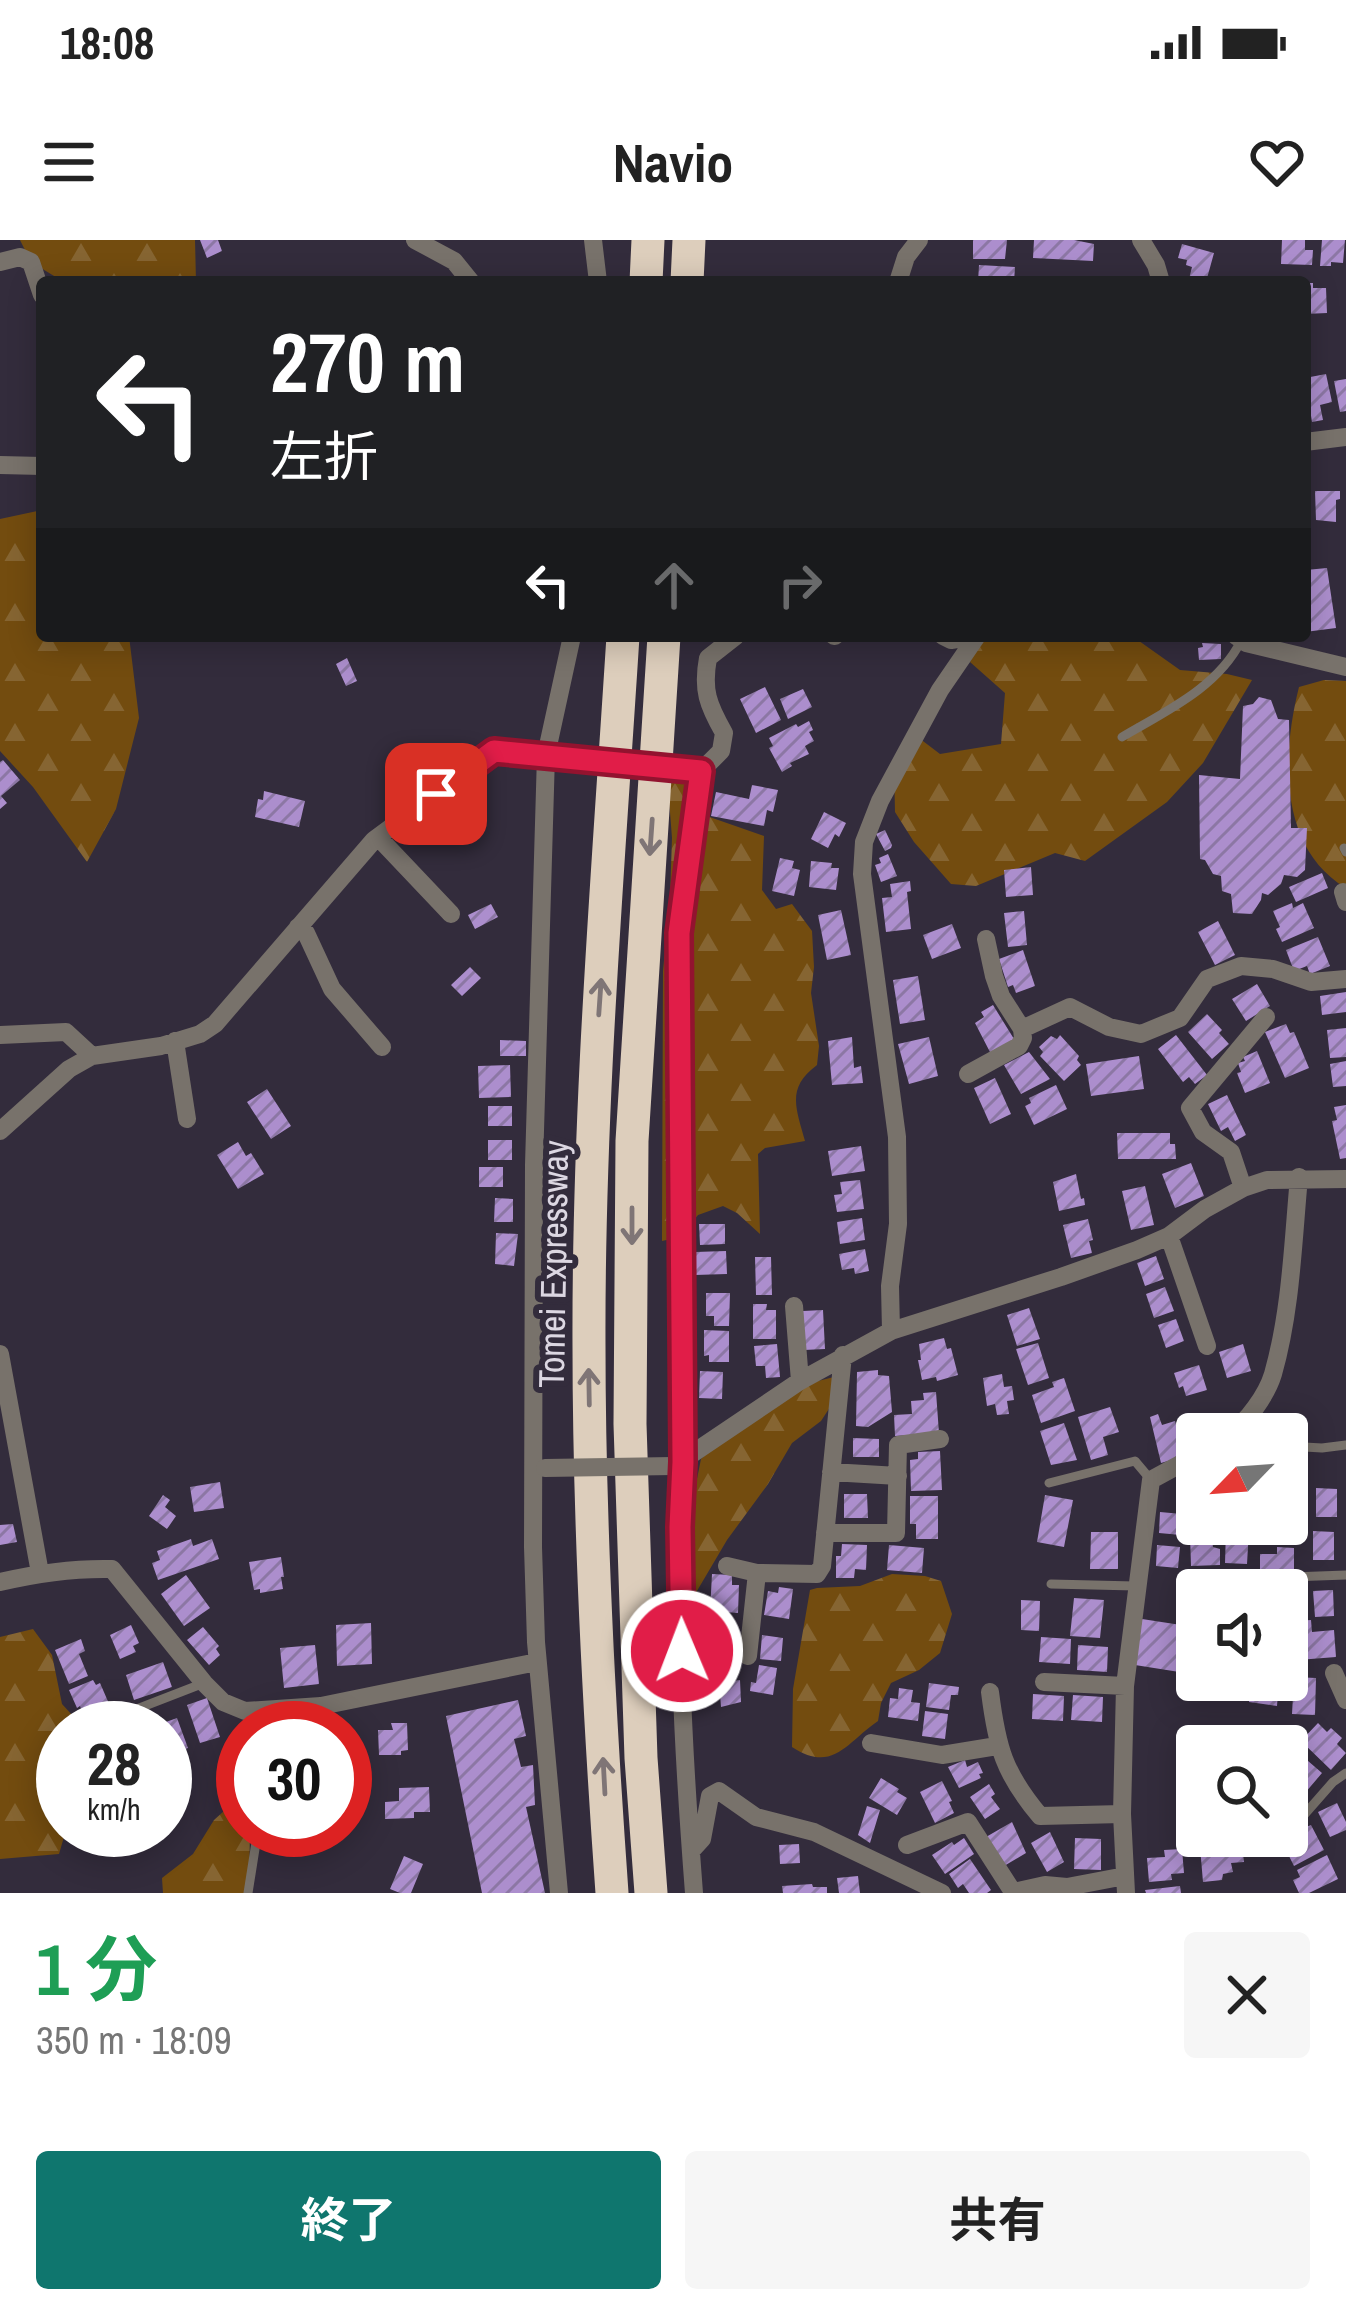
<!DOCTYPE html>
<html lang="ja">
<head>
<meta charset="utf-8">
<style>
  body { margin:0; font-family:"Archivo Narrow","Noto Sans JP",sans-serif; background:#f6f6f6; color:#222; height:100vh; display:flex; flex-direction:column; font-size:45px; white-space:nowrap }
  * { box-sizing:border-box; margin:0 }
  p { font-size:39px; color:#767676 }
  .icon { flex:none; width:66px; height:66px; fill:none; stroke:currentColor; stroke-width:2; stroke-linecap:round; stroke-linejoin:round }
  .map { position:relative; height:1653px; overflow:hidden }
  .sheet { display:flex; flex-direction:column; background:#fff; flex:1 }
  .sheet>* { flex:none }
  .banner { position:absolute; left:36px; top:36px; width:1275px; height:366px; border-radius:12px; box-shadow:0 6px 30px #0003; background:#202124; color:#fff; overflow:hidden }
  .needle { width:78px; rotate:245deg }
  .tools { position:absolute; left:1176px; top:1173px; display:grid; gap:24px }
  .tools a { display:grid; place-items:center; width:132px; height:132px; border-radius:12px; background:#fff; box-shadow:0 6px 30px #0003; font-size:60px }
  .speed { position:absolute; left:36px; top:1461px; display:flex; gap:24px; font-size:60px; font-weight:700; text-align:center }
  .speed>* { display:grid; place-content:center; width:156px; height:156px; border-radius:50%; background:#fff; box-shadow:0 6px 30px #0003; line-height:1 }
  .speed small { font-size:30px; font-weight:400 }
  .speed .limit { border:18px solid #d22; background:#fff; color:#111 }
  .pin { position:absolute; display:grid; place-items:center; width:102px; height:102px; color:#fff; margin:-51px; border-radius:24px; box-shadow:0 6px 18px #0006 }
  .me { position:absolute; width:132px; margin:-66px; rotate:359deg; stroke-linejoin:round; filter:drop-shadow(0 0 9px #0008) }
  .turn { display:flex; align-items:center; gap:42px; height:252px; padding:0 36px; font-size:54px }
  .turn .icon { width:156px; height:156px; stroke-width:2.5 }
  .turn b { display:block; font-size:84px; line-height:102px }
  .lanes { display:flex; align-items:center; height:114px; padding:0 36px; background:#0003; justify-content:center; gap:60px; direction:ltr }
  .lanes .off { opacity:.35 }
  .round { display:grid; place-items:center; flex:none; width:126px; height:126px; border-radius:12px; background:#f6f6f6 }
  .overview { display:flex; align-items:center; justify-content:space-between; height:204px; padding:0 36px }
  h1 { font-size:72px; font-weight:700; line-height:90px; color:#1e9e55 }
  .action { display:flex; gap:24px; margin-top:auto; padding:24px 36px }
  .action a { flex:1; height:138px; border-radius:12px; background:#0f766e; color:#fff; font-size:48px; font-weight:700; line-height:138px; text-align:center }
  .action a+a { background:#f6f6f6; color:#222 }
  .status { display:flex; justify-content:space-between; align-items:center; height:84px; padding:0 60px; background:#fff; direction:ltr }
  .status svg { height:33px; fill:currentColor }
  header { display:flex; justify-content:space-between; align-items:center; height:156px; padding:0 36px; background:#fff; font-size:54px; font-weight:700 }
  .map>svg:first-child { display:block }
</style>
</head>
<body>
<div class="status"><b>18:08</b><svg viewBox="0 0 49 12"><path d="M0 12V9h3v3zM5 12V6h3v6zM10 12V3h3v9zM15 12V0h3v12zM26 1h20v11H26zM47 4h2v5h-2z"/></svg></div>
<header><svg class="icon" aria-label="menu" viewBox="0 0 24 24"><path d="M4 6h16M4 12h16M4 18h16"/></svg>Navio<svg class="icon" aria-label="heart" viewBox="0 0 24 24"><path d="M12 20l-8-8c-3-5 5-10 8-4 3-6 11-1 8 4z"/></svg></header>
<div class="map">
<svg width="1346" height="1653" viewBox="0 0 1346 1653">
  <defs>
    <pattern id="forest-firs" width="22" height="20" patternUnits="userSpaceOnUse" patternTransform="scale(3)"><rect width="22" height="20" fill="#734c0f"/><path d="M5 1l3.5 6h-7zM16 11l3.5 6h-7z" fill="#866532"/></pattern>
    <pattern id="building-hatch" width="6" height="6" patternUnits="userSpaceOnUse" patternTransform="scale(3)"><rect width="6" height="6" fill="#ac8ecd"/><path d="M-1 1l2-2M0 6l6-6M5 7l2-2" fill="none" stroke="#8c77a4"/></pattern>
  </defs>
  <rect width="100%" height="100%" fill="#332c3c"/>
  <path fill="url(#forest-firs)" d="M20,0H195L196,42H64L31,22Z
    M42,270V396H129L139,478L116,569L87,622L33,547L0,511V279Z
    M983,396H1132L1180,430L1227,434L1252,440L1203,523L1167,562L1085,621L1055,613L976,646L951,644L914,602L895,572L894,524L915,495L940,514L1001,504L1005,453L970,422Z
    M1324,440L1346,441V648C1278,608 1282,514 1299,447Z
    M679,538H694L701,574L764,596L762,650L776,669L792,664L812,691L814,727L811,753L819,806L817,825C786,848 796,868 805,901L765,908L758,914L760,994L737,973L723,966L698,975L680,997L662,1001L663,731L670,658L672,598L668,546Z
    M834,1137V1161L821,1181L792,1203L768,1244L727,1300L694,1356L684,1303L701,1219L718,1203L810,1143Z
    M892,1334L925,1336L941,1341L952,1374L940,1413L919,1430L891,1443L881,1463L878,1481C847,1502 833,1534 792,1507L793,1449L810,1350L817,1348L860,1346Z
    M33,1389L52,1415L62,1464L84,1488H63V1590H66L59,1614L0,1619V1397Z
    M234,1562L243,1572V1590H250L249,1647L246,1653H163L162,1638L193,1614L214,1580Z"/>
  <path fill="url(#building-hatch)" d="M200,0H218L222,11L207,18Z
    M973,0H1007L1005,19H973Z
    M1034,0H1074L1094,4L1093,21L1033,18Z
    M1282,0H1305V10H1313L1312,25L1281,24Z
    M1322,0H1345L1343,23L1331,22V26H1320Z
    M1182,4L1214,13L1206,42L1189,39L1192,27L1186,25L1187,20L1178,18Z
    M979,25L1015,27L1014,42H978Z
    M1305,43H1313V48H1326L1327,73L1305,74Z
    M1326,134L1332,162L1320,165L1323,180L1312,182L1305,138Z
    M1346,139V171L1340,172L1334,141Z
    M1315,251H1340V259L1336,260V282L1316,280Z
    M1327,328L1336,388L1305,392V361L1310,360L1306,330Z
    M1202,403L1221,404V419L1199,420L1198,408L1203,407Z
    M347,418L357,441L346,446L336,424Z
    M765,447L781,480L756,493L740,459Z
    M803,449L812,467L788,479L780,459Z
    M1259,457L1271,460L1278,479L1289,480L1291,588H1307L1305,630L1297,637L1284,635L1281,644L1268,655L1262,653L1261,660L1252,674L1233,673L1231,654L1222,651L1221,636L1213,634L1205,620L1200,619L1199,535L1240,539L1243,466L1253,464Z
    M809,481L813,490L809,492L814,501L805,506L809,514L790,523L792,526L782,532L769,508L773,506L769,498L796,484L798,487Z
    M3,520L20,540L1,556L7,563L0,569V522Z
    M752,545L778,550L773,572L767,570L764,586L711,576L716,552L749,559Z
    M264,551L305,561L299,587L255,577L258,559L263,560Z
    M824,572L846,583L839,597L835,594L828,608L811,599Z
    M885,590L892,605L891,608L885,611L876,594Z
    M888,614L897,636L881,642L875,625L881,623L879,618Z
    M780,618L794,621L792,628L800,630L794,656L772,651Z
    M811,621L832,623L831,628H839L836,650L809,647Z
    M1031,627L1033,655L1006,657L1004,630Z
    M1322,633L1328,648L1296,662L1289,647Z
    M910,641L911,651L907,652L911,689L886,692L882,658L892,657L890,644Z
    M1292,663L1293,668L1303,663L1314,688L1282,702L1276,689L1280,687L1273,671Z
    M491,664L498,677L475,689L468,675Z
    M841,670L851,715L827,720L818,675Z
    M1024,671L1027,705L1008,707L1004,673Z
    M1218,681L1235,715L1215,725L1198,692Z
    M952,684L961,708L932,719L923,695Z
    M1318,697L1330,726L1310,734L1307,726L1294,731L1286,710Z
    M1023,710L1035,746L1016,753L1013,745L1008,747L999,719Z
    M470,727L481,738L462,756L451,745Z
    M918,736L925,780L900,784L893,740Z
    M1257,744L1270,766L1246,781L1232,759Z
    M1346,752V772L1322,775L1320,756Z
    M993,765L1014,799L991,814L975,783L984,777L981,772Z
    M1207,774L1222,790L1219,793L1229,804L1212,819L1188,792Z
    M1286,784L1290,793L1294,792L1309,828L1285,838L1265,792Z
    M1346,788V817L1330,818L1327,790Z
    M1060,795L1079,816L1077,820L1081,825L1064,841L1040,816L1043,812L1039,807L1051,796L1057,799Z
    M1176,795L1207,835L1195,844L1189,837L1183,842L1158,809Z
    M852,797L854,828L861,826L863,843L832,845L828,801Z
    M929,797L938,836L909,844L898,804Z
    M500,800L526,801V816H500Z
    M1257,811L1270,843L1245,853L1237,833L1241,832L1238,823L1245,821L1243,817Z
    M1029,812L1050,839L1021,854L1004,825Z
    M1139,816L1144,849L1091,856L1086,824Z
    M1346,821V846L1333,847L1330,824Z
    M510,825L511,857L479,858L478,826Z
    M995,838L1011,874L990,884L974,848Z
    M1056,845L1067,869L1034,885L1025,866L1031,863L1029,858Z
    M267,849L291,886L271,899L247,862Z
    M1227,855L1246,895L1235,901L1228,887L1221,891L1208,864Z
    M1346,865V918L1340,919L1332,881L1337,880L1334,867Z
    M488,866H512V886H488Z
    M1117,893H1170V904H1175L1176,919H1118Z
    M488,900H512V920H488Z
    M238,902L246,916L251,913L264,934L238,949L217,915Z
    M861,906L865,931L832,936L828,911Z
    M1191,923L1204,956L1175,968L1162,934Z
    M479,927H503V947H479Z
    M1076,934L1081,959L1084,958L1085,965L1059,971L1053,942Z
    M860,940L864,969L837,972L834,955L842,954L840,942Z
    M1145,946L1154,985L1131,990L1122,951Z
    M495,958L513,959V982H494Z
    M862,978L865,1000L840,1004L837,982Z
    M1088,979L1093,1000L1089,1001L1092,1013L1071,1018L1063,985Z
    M699,984H725V1004L700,1005Z
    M496,993L518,994L514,1026L495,1024Z
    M865,1009L869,1031L855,1034L854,1028L842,1030L839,1014Z
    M726,1011L727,1034L695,1035V1012Z
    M1156,1016L1164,1039L1145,1046L1137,1023Z
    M755,1017H771L772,1055H756Z
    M1165,1047L1174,1071L1154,1078L1146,1054Z
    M706,1053H730L729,1086H714V1076H706Z
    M753,1064H767L766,1070H776V1099H753Z
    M1029,1068L1040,1099L1017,1106L1007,1075Z
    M823,1070L825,1109L804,1110L803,1071Z
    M1176,1079L1184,1101L1166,1108L1158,1085Z
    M704,1090L729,1091V1122H709V1115L704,1116Z
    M944,1098L947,1109L951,1108L958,1135L937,1141L936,1137L922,1140L918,1120H921L919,1104Z
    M1038,1103L1049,1138L1028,1145L1016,1109Z
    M777,1104L780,1137L766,1138L765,1126H756L754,1106Z
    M1243,1104L1251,1131L1227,1138L1219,1112Z
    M1199,1125L1207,1150L1186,1156L1183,1146L1179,1148L1174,1133Z
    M878,1130V1135L889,1136L892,1172L868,1187L856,1186L857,1132Z
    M700,1131L723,1132L722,1159L699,1158Z
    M1002,1134L1004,1147L1012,1146L1014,1160L1007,1161L1009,1174L997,1175L995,1164L987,1166L983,1138Z
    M1064,1138L1075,1171L1041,1183L1032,1155L1054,1147L1052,1142Z
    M936,1152L939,1193L895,1196L894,1175L912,1174L911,1161L924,1160L923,1153Z
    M1110,1167L1119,1192L1103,1197L1108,1215L1091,1220L1078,1177Z
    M1158,1174L1162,1185L1175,1181L1185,1216L1161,1223L1150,1177Z
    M1064,1183L1077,1220L1051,1225L1040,1191Z
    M853,1198L879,1199V1217H853Z
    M940,1211L942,1250L911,1251L910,1220L918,1219V1212Z
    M220,1242L224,1268L194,1272L190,1247Z
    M1316,1248L1337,1249V1277H1316Z
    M844,1254H867L868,1278H844Z
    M163,1255L170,1260L165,1267L176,1276L167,1289L149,1276Z
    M1045,1255L1073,1260L1064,1307L1037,1302Z
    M910,1256H938V1299H916V1284H910Z
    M1160,1272L1182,1274L1181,1295L1159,1293Z
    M13,1284L17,1302L0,1305V1285Z
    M1261,1284H1283V1297L1261,1296Z
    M1226,1289L1249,1290L1247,1324L1225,1323Z
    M1313,1291L1334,1292V1320H1313Z
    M1091,1292H1118V1329H1090Z
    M1190,1295H1212L1213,1307L1220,1309V1325L1191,1326Z
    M191,1299L193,1306L212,1299L219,1319L158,1340L152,1323L160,1320L157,1311Z
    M842,1304L867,1305L866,1330L855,1329L854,1338H836V1316H841Z
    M889,1305L924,1308L922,1333L887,1330Z
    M1157,1305L1180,1307L1178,1328L1156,1326Z
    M1277,1307L1294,1308V1330H1260V1314H1277Z
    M281,1317L284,1337H281L283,1349L260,1353V1349L254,1350L249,1322Z
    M712,1334L732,1335V1345H739L738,1373L710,1371Z
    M186,1335L210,1368L184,1386L161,1354Z
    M779,1347L793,1349L789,1379L764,1375L768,1351L778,1353Z
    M1333,1350L1334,1376L1315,1377L1313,1351Z
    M1074,1358L1104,1360L1100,1398L1070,1396Z
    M1021,1360L1040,1361L1039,1391L1021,1390Z
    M1142,1379L1181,1385L1177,1410L1195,1413L1192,1434L1135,1425Z
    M1311,1380L1312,1392L1334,1390L1336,1417L1298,1420L1294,1381Z
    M371,1383L372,1424L337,1426L336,1385Z
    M131,1385L139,1403L133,1406L136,1412L120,1419L110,1395Z
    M723,1386L730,1387L731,1391L737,1390L740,1405L735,1406L737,1415L723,1418L722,1412L716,1413L711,1388Z
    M203,1387L219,1406L216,1409L220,1415L209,1425L187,1400Z
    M762,1395L783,1398L781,1421L760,1419Z
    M1041,1397L1071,1399L1070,1424L1039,1422Z
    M81,1399L85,1411L79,1414L88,1436L69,1444L55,1410Z
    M315,1405L319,1444L284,1448L280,1408Z
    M1078,1405L1108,1407L1107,1432L1077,1430Z
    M163,1422L172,1447L134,1460L126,1435Z
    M759,1425L777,1428L773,1455L750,1451L751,1442L756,1443Z
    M731,1427L732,1441L740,1440L741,1462L721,1467L718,1428Z
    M1294,1437L1316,1438L1315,1475L1292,1474Z
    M93,1440L96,1445L100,1443L110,1466L84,1477L80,1466L77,1468L69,1450Z
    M1251,1440H1279L1277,1466L1249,1462Z
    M929,1443L959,1447L958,1455H951L949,1470L926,1467Z
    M899,1448L913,1450L911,1462L920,1463L918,1481L888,1477L890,1458L898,1459Z
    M1033,1454L1064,1456L1063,1481L1032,1479Z
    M1073,1455L1103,1457L1102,1482L1071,1480Z
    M207,1458L220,1497L200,1503L187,1465Z
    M518,1460L526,1496L514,1499L521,1527L533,1525L535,1565L526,1567L545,1653H482L446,1476Z
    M925,1471L948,1474L945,1499L922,1496Z
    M177,1478L188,1508L165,1516V1488L152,1487Z
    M391,1483H407L408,1510L401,1511V1515H379L378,1490H393Z
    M1318,1483L1327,1492L1331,1488L1342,1498L1337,1504L1346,1513L1331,1530L1301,1501Z
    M1293,1508L1322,1533L1305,1553L1287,1537V1515Z
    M965,1520L967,1527L978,1522L983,1533L979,1534L981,1538L959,1548L948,1527Z
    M881,1538L899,1549L897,1552L907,1558L897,1575L869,1558Z
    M942,1541L952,1561L949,1562L954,1573L935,1583L920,1552Z
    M989,1544L995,1554L991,1557L1000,1569L985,1579L970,1557Z
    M429,1547L430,1572H414V1578L385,1579V1562L399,1561V1548Z
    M1287,1548L1300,1559L1287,1574Z
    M1337,1563L1346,1582V1590L1330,1597L1318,1572Z
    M867,1566L880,1570L870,1603L858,1595Z
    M1012,1582L1026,1613L1004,1626L986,1597Z
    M1311,1585L1324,1610L1294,1626L1289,1616L1300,1611L1291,1594Z
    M1050,1592L1064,1622L1047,1632L1031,1603Z
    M1211,1596H1241L1244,1622L1231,1623L1233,1632L1223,1634L1222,1640L1203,1642L1200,1607L1212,1606Z
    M964,1598L974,1614L945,1634L932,1615L952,1602L954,1605Z
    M1075,1598L1101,1599V1630L1074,1629Z
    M799,1604L800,1623L780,1624L779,1605Z
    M1182,1609L1184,1633L1171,1634L1172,1640L1149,1642L1147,1618L1165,1617L1164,1610Z
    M1327,1615L1338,1639L1309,1653H1299L1293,1640L1300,1637L1297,1630Z
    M404,1616L423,1624L411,1653H400L390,1649Z
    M970,1619L991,1650L987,1653H969L963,1644L958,1648L949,1634Z
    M858,1636L860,1653H839L837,1638Z
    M812,1644L813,1647H827V1653H783L782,1646Z
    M1180,1646L1181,1653H1146L1145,1650Z"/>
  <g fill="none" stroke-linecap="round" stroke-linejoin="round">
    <path stroke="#78726b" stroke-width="9" d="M1122,497C1166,471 1217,448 1241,401
      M1344,608L1346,612
      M1287,1206L1322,1208L1346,1205
      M1049,1243L1135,1221L1151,1240
      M1262,1338L1346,1335
      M1051,1344L1135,1346
      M111,1479L204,1443
      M1297,1583L1333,1542L1346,1533
      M248,1653L258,1590"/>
    <path stroke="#78726b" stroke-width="18" d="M415,0L454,21L471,42
      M593,0L598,42
      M1141,0L1156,25L1161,42
      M0,22L20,17L31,22L42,55
      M898,42L906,17L919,0
      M1305,202L1346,197
      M0,225L42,226
      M834,396H835
      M943,396L951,400L975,396
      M1236,396L1246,403L1346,427
      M378,597L451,674
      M1343,652L1346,662
      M298,687L306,693L332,749L382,807
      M986,699L994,736L1001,756L1022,789
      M0,795L66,792L92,816
      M175,801L187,879
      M968,834L1019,806L1023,798L1022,789L1070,767L1109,787L1141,794L1180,778L1207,739L1241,726L1273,729L1311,742L1346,739
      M0,891L69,829L92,816L161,806L200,794L215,784L374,600L494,511L555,517
      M1243,948L1231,912L1203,892L1190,868L1266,777
      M1169,996L1207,1106
      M794,1066L800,1141
      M891,1091L890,1046L898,984L897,897L862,634L864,602L880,561L940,450L977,396
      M0,1114L40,1333
      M1229,1194C1247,1183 1267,1154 1273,1134C1291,1071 1293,1002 1299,937
      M677,1224L800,1141L891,1091L1061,1037L1137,1010L1169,996L1205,969L1243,948L1267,940L1346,939
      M831,1232L898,1236
      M825,1293H896L898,1205L940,1199
      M727,1326L757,1333L817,1334L822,1326L843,1115
      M0,1342C38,1333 73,1328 112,1329L204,1443L223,1462L245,1471L321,1466L537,1422
      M748,1416L757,1333
      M1334,1433L1346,1460
      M1044,1442L1125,1446
      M990,1452C997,1508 1004,1533 1040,1576L1122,1574
      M871,1503L942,1515L997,1506
      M907,1605L968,1582L1013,1652L1045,1645L1067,1647L1125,1636
      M691,1611L702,1599L710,1556L719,1551L756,1577L814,1592L942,1653
      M559,1653L536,1402L533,1307L534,925L546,515L572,396
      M694,1653C683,1510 675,1365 683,1222L679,693L701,531L721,511L724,493C708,465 702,450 708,418L736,396
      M1126,1653L1122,1574L1125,1446L1151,1240L1197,1215"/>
    <path stroke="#ddcebc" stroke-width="33" d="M646,42L648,0
      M687,42L689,0
      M612,1653C599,1471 589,1289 589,1106C588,869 608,632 623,396
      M651,1653L641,1518L630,1184L632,901L664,396"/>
    <path stroke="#78726b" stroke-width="18" d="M565,518L694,531
      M545,1228L673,1226"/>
  </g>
  <defs><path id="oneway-shaft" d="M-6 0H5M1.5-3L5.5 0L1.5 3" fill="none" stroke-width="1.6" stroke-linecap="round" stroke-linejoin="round" transform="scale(3)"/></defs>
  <g stroke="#7f7576">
    <use href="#oneway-shaft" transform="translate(651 597) rotate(94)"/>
    <use href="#oneway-shaft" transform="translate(600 757) rotate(-86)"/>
    <use href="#oneway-shaft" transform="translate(632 986) rotate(90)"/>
    <use href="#oneway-shaft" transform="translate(589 1147) rotate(-91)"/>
    <use href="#oneway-shaft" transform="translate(604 1536) rotate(-93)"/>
  </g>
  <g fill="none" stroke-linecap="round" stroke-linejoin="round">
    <g stroke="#92132f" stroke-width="30">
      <path id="route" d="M436,554L494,511L701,531L679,693L683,1222L680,1287L682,1411"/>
    </g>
    <use href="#route" stroke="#e11d48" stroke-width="21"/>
  </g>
  <g text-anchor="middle" stroke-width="12" stroke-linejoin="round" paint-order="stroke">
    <g font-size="36" fill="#dcd7e2" stroke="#332c3c">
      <text transform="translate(553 1024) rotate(-89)" y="13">Tomei Expressway</text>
    </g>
  </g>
</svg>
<div class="tools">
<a><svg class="needle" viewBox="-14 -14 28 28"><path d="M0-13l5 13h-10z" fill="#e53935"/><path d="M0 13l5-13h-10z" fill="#767676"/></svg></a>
<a><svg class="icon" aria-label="sound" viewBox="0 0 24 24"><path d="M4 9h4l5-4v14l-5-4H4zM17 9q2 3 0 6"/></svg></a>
<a><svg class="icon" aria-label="search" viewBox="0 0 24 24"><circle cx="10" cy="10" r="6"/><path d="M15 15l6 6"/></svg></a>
</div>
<div class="speed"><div>28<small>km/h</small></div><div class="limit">30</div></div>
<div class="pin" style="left:436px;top:554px;background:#d93025"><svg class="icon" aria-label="arrive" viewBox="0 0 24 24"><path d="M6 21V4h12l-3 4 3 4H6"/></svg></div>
<svg class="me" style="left:682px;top:1411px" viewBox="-20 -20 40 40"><circle r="17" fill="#e11d48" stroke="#fff" stroke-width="3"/><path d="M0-11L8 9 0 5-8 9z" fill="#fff"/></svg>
<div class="banner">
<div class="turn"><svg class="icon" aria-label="left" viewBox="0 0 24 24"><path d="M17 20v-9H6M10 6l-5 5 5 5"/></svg><div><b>270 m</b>左折</div></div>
<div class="lanes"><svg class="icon" aria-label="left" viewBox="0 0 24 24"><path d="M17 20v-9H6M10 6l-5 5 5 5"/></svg><svg class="icon off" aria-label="ahead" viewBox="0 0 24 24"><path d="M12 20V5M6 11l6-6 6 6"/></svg><svg class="icon off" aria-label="right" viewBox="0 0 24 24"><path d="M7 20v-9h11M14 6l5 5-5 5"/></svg></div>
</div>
</div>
<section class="sheet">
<div class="overview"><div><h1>1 分</h1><p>350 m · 18:09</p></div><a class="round"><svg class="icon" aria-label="close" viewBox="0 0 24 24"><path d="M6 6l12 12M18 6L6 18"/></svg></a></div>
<div class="action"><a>終了</a><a>共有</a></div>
</section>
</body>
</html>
